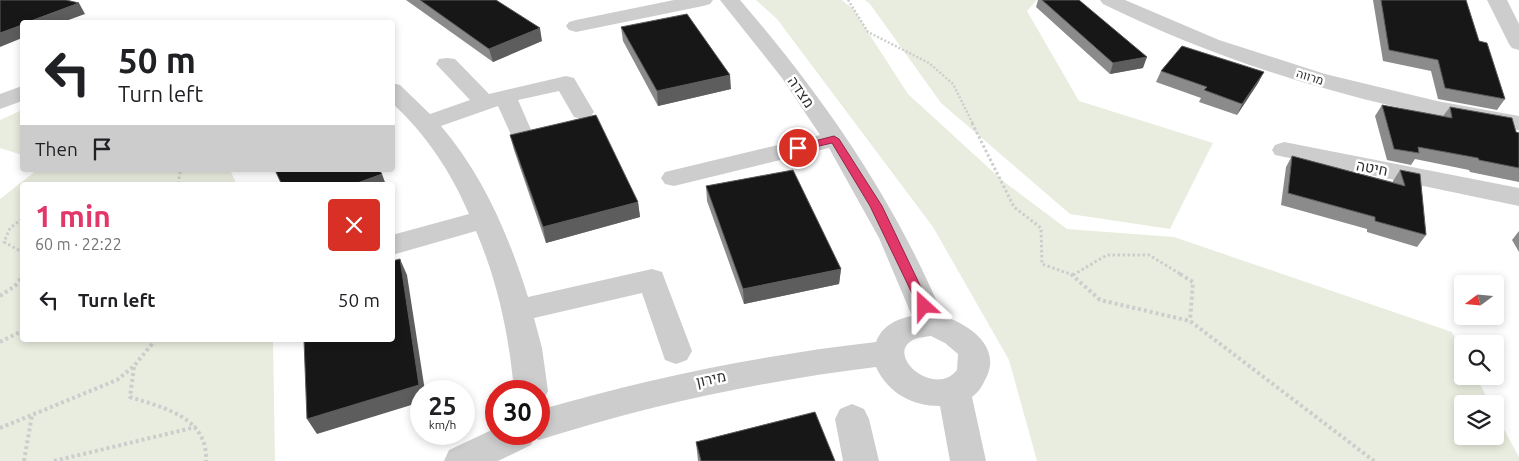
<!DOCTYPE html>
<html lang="en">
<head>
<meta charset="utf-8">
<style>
  body { margin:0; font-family:Ubuntu,Heebo,sans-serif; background:#f2f2f2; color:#202124; height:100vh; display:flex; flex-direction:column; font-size:19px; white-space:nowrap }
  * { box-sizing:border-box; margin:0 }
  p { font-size:16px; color:#757577 }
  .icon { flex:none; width:28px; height:28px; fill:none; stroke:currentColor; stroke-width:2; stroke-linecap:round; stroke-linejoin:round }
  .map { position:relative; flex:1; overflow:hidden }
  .panel { position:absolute; left:20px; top:182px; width:375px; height:160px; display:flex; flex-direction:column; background:#fff; border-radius:5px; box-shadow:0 2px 8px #0003 }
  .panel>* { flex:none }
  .banner { position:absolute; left:20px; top:20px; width:375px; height:152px; border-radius:5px; box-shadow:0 2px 8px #0003; background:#fff; color:#202124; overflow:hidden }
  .needle { width:32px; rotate:254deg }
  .fabs { position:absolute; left:1454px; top:275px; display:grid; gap:10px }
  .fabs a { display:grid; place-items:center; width:50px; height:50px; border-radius:5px; background:#fff; box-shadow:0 2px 8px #0003; font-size:25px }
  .speed { position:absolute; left:410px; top:380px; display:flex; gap:10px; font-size:25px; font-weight:700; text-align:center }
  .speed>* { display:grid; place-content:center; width:65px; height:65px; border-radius:50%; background:#fff; box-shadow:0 2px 8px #0003; line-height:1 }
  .speed small { font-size:12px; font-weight:400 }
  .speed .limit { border:8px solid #d22; background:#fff; color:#111 }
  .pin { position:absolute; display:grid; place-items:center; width:42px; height:42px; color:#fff; margin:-21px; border:2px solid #fff; border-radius:50%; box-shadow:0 1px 5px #0007 }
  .me { position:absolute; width:55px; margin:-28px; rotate:336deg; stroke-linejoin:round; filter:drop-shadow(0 0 4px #0008) }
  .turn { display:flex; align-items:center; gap:18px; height:105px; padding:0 15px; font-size:22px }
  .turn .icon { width:65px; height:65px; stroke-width:2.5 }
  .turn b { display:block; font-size:35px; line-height:42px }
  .then { display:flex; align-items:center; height:48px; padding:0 15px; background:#0003; gap:10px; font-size:19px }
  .round { display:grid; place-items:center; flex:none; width:52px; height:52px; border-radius:5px; background:#f2f2f2 }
  .overview { display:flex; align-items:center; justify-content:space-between; height:85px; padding:0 15px }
  h1 { font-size:30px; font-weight:600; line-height:38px; color:#e23869 }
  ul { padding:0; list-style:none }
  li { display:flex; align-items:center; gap:15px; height:65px; padding:0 15px }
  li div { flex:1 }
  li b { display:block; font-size:19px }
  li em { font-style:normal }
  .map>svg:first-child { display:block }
</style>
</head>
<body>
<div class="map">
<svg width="1519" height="461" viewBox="0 0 1519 461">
  <rect width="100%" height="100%" fill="#fff"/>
  <path fill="#e9eddf" d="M756,0H842L853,9L908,94L1003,181L1067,229L1174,237L1452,332L1462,352V376H1476L1490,404H1462V436H1495V413L1519,457V461H1037L1009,360L933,227L777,19Z
    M865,0H1037L1027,11L1079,101L1213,143L1170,229L1070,214L941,103L870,4Z
    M22,110V155L0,148V120Z
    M37,170H230L237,185H22V340H273L275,461H0V199Z"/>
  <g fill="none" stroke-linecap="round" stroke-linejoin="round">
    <path stroke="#cdcdcd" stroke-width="2.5" stroke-dasharray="2 2" stroke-linecap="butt" d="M848,0L868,32L929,63L953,84L973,124"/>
    <path stroke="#cdcdcd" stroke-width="3" stroke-dasharray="2.5 2.5" stroke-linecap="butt" d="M972,123L1014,207L1041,228L1042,264L1073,275
      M175,170L180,172L178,185
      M22,219L10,228L4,242L22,252
      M1073,275L1107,255H1149L1182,275"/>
    <path stroke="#cdcdcd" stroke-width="4" stroke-dasharray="3 3" stroke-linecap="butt" d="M1071,274L1100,300L1190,321L1374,461
      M1180,274L1193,282L1190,321
      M0,296L15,286L22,277
      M0,342L22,331
      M134,367L130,397C164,408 208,417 206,461
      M0,428L117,380L134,366L152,344L153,340
      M24,461L32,415
      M54,461L196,427"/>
    <path fill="#cdcdcd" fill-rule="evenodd" d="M674,0H713L710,4L703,6L576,32L569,30L566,26L569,22L576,20Z
      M720,0H740C823,96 894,199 943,316C969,324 1002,347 986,378C982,386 979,392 972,397L986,461H950L940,406C912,406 888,393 876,367C761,381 650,405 539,440L534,438L531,445L498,461H444L449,450L496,428V434H539V410C650,378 761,355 876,342C882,326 896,319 912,316L879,238L829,148L674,186L665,184L661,178L665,172L820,135L782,78ZM931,336L945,343L958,354L957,370C934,399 882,353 915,339C920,337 926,337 931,336Z
      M1100,0H1125L1219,40L1325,74L1437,101L1519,116V130C1376,109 1233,68 1103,4Z
      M1487,0H1507L1519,24V50L1512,48L1509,44Z
      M447,58L455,59L489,94L566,76L574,78L594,112L590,117L582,119L574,117L559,91L518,100L532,132L528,137L520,139L512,137L498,106L441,126C483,175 509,236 528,297L652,269L662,272L692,351L687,360L676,364L665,360L642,293L534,318L542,348L548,391L543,401L539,402V391H514C509,335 498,283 476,231L392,255V235L469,214C451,172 426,134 392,103V83L400,85L430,114L470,100L436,64L439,59Z
      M22,86V101L0,109V94Z
      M1284,142L1519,188V206L1275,155L1272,150L1275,145Z
      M852,404L864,409L869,419L879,461H843L835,419L840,409Z"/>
  </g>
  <path fill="#8b8b8b" d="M406,0H496L542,41L493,62Z
    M1038,0H1079L1143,68L1110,74L1036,7Z
    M1373,0H1466L1479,41L1505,99L1497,110L1438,99L1431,71L1383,61Z
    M621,27L731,89L658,106L623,41Z
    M1161,71L1264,72L1258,83L1237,115L1199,102L1201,98L1156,82Z
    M1382,105L1443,116L1450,107L1519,133V182L1470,172L1469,170L1415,159L1411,165L1387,160L1375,116Z
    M510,135L638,202L640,217L546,243L514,150Z
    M1292,156L1393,182V181L1400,170L1426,235L1417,247L1367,232V229L1281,205L1286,167Z
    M706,186L841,269L839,284L744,304L707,201Z
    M1519,231V252L1512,240Z
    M696,442L835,461H698Z"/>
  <path fill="#5d5d5d" d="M79,3L85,14L63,22H28Z
    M22,25V38L0,47V33Z
    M540,28L542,41L493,62L489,49Z
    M1147,57L1143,68L1110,74L1113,63Z
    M1264,72L1258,83L1237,115L1242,104Z
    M730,75L731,89L658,106L657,91Z
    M382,174L386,185H352Z
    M638,202L640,217L546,243L543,227Z
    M400,259L407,275L425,391H421V402L317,434L307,419Z
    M841,269L839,284L744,304L743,289Z"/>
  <path fill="#171717" stroke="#5d5d5d" d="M0,0H66L79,3L28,22H22V25L0,33Z
    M420,0H496L540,28L489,49Z
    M1042,0H1079L1147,57L1113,63Z
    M1381,0H1466L1479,41L1487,43L1505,99L1445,88L1438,60L1389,50Z
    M687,14L730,75L657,91L621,27Z
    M1182,46L1264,72L1242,104L1204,90L1207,87L1161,71Z
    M1382,105L1452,118L1450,107L1512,118L1516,132L1519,133V168L1479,160L1478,158L1418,147L1419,153L1394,149Z
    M596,115L638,202L543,227L510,135Z
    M1292,156L1405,186L1400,170L1420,174L1426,235L1375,221V217L1288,193Z
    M275,170H379L382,174L352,185H282Z
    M793,170L841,269L743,289L706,186Z
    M400,259L419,385L307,419L304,340H392V261Z
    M815,412L835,461H701L696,442Z"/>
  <path fill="#e23869" stroke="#932444" d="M834,136L839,139L882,206L930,306L929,310H920L870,206L832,143L798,151L793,148L795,146Z"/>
  <g text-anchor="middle" stroke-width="5" stroke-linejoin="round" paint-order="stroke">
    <g font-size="12" fill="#303030" stroke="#fff">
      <text transform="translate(1310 77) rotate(17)" y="4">מרווה</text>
    </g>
    <g font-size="15" fill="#303030" stroke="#fff">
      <text transform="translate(801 92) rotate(55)" y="5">מצדה</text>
      <text transform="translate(1372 168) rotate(11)" y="5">חיטה</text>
      <text transform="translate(711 379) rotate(-12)" y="5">מירון</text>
    </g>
  </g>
</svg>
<div class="fabs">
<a><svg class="needle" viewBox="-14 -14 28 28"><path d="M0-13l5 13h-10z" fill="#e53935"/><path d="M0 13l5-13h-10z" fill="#757577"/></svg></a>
<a><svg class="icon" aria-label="search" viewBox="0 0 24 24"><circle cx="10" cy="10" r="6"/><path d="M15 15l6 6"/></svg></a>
<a><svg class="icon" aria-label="layers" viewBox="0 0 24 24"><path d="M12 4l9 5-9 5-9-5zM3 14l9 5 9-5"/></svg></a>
</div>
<div class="speed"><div>25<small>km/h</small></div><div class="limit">30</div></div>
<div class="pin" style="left:798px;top:148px;background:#d93025"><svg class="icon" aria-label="arrive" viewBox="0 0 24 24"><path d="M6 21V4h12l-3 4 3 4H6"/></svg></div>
<svg class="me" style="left:924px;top:306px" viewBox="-20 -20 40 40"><path d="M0-17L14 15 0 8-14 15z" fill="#e23869" stroke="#fff" stroke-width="4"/></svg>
<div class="banner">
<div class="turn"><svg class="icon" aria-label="left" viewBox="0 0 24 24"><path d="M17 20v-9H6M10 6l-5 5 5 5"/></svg><div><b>50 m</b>Turn left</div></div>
<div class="then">Then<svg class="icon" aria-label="arrive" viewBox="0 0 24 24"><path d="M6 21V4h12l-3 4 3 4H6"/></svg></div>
</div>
<section class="panel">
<div class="overview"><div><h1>1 min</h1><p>60 m · 22:22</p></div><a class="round" style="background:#d93025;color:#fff"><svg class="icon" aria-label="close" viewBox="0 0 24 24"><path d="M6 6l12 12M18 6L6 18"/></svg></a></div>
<ul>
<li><svg class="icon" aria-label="left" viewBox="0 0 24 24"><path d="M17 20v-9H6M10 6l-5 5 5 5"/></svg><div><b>Turn left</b></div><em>50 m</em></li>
</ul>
</section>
</div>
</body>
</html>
